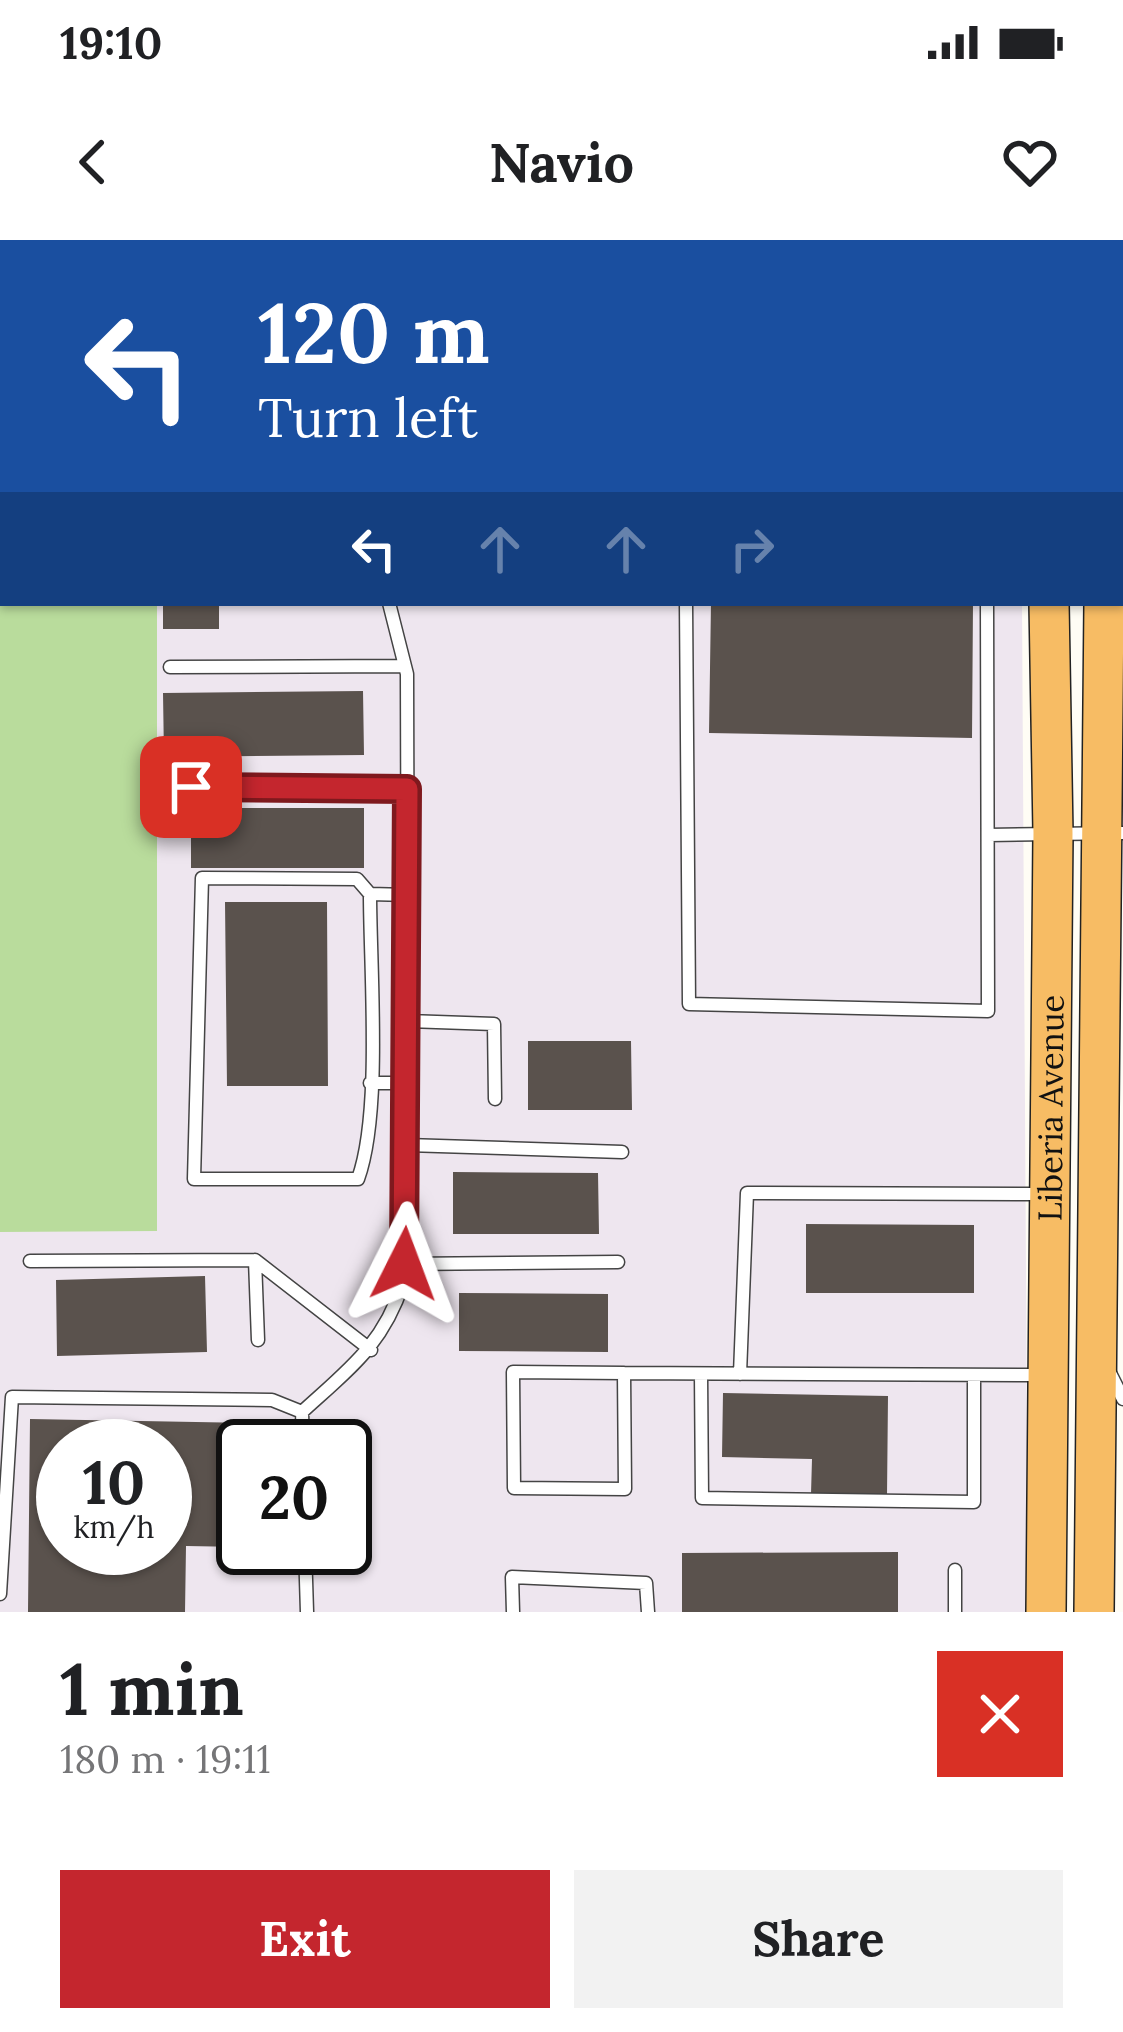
<!DOCTYPE html>
<html lang="en">
<head>
<meta charset="utf-8">
<style>
  body { margin:0; font-family:Lora,serif; background:#f2f2f2; color:#202124; height:100vh; display:flex; flex-direction:column; font-size:45px; white-space:nowrap }
  * { box-sizing:border-box; margin:0 }
  p { font-size:39px; color:#757577 }
  .icon { flex:none; width:66px; height:66px; fill:none; stroke:currentColor; stroke-width:2; stroke-linecap:round; stroke-linejoin:round }
  .map { position:relative; height:1372px; overflow:hidden }
  .side { display:flex; flex-direction:column; background:#fff; flex:1 }
  .side>* { flex:none }
  .banner { position:absolute; left:0px; top:0px; width:1125px; height:366px; box-shadow:0 3px 9px #0004; background:#1a4fa0; color:#fff; overflow:hidden }
  .speed { position:absolute; left:36px; top:1179px; display:flex; gap:24px; font-size:60px; font-weight:700; text-align:center }
  .speed>* { display:grid; place-content:center; width:156px; height:156px; border-radius:50%; background:#fff; box-shadow:0 3px 9px #0004; line-height:1 }
  .speed small { font-size:30px; font-weight:400 }
  .speed .limit { border:6px solid #111; border-radius:18px; background:#fff; color:#111 }
  .pin { position:absolute; display:grid; place-items:center; width:102px; height:102px; color:#fff; margin:-51px; border-radius:24px; box-shadow:0 6px 18px #0006 }
  .me { position:absolute; width:132px; margin:-66px; rotate:3deg; stroke-linejoin:round; filter:drop-shadow(0 0 9px #0008) }
  .turn { display:flex; align-items:center; gap:42px; height:252px; padding:0 60px; font-size:54px }
  .turn .icon { width:156px; height:156px; stroke-width:2.5 }
  .turn b { display:block; font-size:84px; line-height:102px }
  .lanes { display:flex; align-items:center; height:114px; padding:0 60px; background:#0003; justify-content:center; gap:60px; direction:ltr }
  .lanes .off { opacity:.35 }
  .round { display:grid; place-items:center; flex:none; width:126px; height:126px; border-radius:0px; background:#f2f2f2 }
  .head { display:flex; align-items:center; justify-content:space-between; height:204px; padding:0 60px }
  h1 { font-size:72px; font-weight:700; line-height:90px }
  .cta { display:flex; gap:24px; margin-top:auto; padding:24px 60px }
  .cta a { flex:1; height:138px; border-radius:0px; background:#c4262e; color:#fff; font-size:48px; font-weight:700; line-height:138px; text-align:center }
  .cta a+a { background:#f2f2f2; color:#202124 }
  .status { display:flex; justify-content:space-between; align-items:center; height:84px; padding:0 60px; background:#fff; direction:ltr }
  .status svg { height:33px; fill:currentColor }
  header { display:flex; justify-content:space-between; align-items:center; height:156px; padding:0 60px; background:#fff; font-size:54px; font-weight:700 }
  .map>svg:first-child { display:block }
</style>
</head>
<body>
<div class="status"><b>19:10</b><svg viewBox="0 0 49 12"><path d="M0 12V9h3v3zM5 12V6h3v6zM10 12V3h3v9zM15 12V0h3v12zM26 1h20v11H26zM47 4h2v5h-2z"/></svg></div>
<header><svg class="icon" aria-label="back" viewBox="0 0 24 24"><path d="M15 5l-7 7 7 7"/></svg>Navio<svg class="icon" aria-label="heart" viewBox="0 0 24 24"><path d="M12 20l-8-8c-3-5 5-10 8-4 3-6 11-1 8 4z"/></svg></header>
<div class="map">
<svg width="1123" height="1372" viewBox="0 0 1123 1372">
  <rect width="100%" height="100%" fill="#fffdf5"/>
  <path fill="#eee6ef" fill-rule="evenodd" d="M0,0H1019L3,3V363H1022L1028,1372H0ZM63,1206H165V1308H63ZM243,1206H345V1308H243Z"/>
  <path fill="#b9dc9c" d="M0,271L3,363H157V991L0,992Z"/>
  <path fill="#5a524d" fill-rule="evenodd" d="M163,363H219V389H163Z
    M711,363H973L972,498L709,493Z
    M363,451L364,515L164,517L163,453Z
    M191,568H364V628H191Z
    M225,662H327L328,846H227Z
    M528,801H631L632,870H528Z
    M453,932L598,933L599,994H453Z
    M806,984L974,985V1053H806Z
    M205,1036L207,1112L57,1116L56,1040Z
    M459,1053L608,1054V1112L459,1111Z
    M723,1153L888,1156L887,1255L811,1254L812,1219L722,1217Z
    M30,1179L251,1183L250,1206H243V1307L186,1306L185,1372H28ZM63,1206H165V1308H63Z
    M898,1312V1372H682V1313Z"/>
  <g fill="none" stroke-linecap="round" stroke-linejoin="round">
    <g stroke="#444" stroke-width="15">
      <path id="service" d="M23,0V3
        M36,0V3
        M106,0V3
        M205,0V3
        M287,0V3
        M448,0V3
        M123,3V0
        M276,3V0
        M364,3V0
        M533,3V0
        M575,3V0
        M655,3V0
        M698,3V0
        M1122,216H1123
        M686,363L689,764L988,771L987,363
        M170,427L405,426
        M191,547L407,549
        M988,595L1123,593
        M370,654L357,639L202,638L194,939H358C382,873 370,729 370,654L408,655
        M408,781L494,784L495,859
        M370,843H408
        M407,905L622,912
        M255,1020L258,1100
        M30,1021L255,1020L371,1110
        M404,1024L618,1022
        M513,1132L624,1133L625,1249L514,1248Z
        M624,1133L1042,1135
        M1110,1133L1123,1159
        M701,1134L702,1258L974,1262V1135
        M740,1134L747,953L1047,954
        M303,1206L302,1172C349,1129 383,1105 403,1043L408,781L407,434L389,363
        M305,1308L307,1372
        M955,1330V1372
        M0,1354L12,1157L272,1160L302,1172
        M513,1372L512,1337L646,1343L648,1372"/>
    </g>
    <g stroke="#222" stroke-width="42">
      <g id="trunk">
        <path d="M1048,3V0"/>
        <path d="M1122,12L1123,8"/>
        <path id="s1" d="M1046,1372L1053,593L1049,363"/>
        <path d="M1094,1372L1104,363"/>
      </g>
    </g>
    <use href="#service" stroke="#fff" stroke-width="12"/>
    <use href="#trunk" stroke="#f7bc64" stroke-width="39"/>
  </g>
  <g fill="none" stroke-linecap="round" stroke-linejoin="round">
    <g stroke="#7f191e" stroke-width="30">
      <path id="route" d="M191,547L407,549L404,1024"/>
    </g>
    <use href="#route" stroke="#c4262e" stroke-width="21"/>
  </g>
  <g text-anchor="middle" stroke-width="12" stroke-linejoin="round" paint-order="stroke">
    <g font-size="33" fill="#111" stroke="#fff">
      <text dy="12" stroke="none"><textPath href="#s1" startOffset="504">Liberia Avenue</textPath></text>
    </g>
  </g>
</svg>
<div class="speed"><div>10<small>km/h</small></div><div class="limit">20</div></div>
<div class="pin" style="left:191px;top:547px;background:#d93025"><svg class="icon" aria-label="arrive" viewBox="0 0 24 24"><path d="M6 21V4h12l-3 4 3 4H6"/></svg></div>
<svg class="me" style="left:404px;top:1024px" viewBox="-20 -20 40 40"><path d="M0-17L14 15 0 8-14 15z" fill="#c4262e" stroke="#fff" stroke-width="4"/></svg>
<div class="banner">
<div class="turn"><svg class="icon" aria-label="left" viewBox="0 0 24 24"><path d="M17 20v-9H6M10 6l-5 5 5 5"/></svg><div><b>120 m</b>Turn left</div></div>
<div class="lanes"><svg class="icon" aria-label="left" viewBox="0 0 24 24"><path d="M17 20v-9H6M10 6l-5 5 5 5"/></svg><svg class="icon off" aria-label="ahead" viewBox="0 0 24 24"><path d="M12 20V5M6 11l6-6 6 6"/></svg><svg class="icon off" aria-label="ahead" viewBox="0 0 24 24"><path d="M12 20V5M6 11l6-6 6 6"/></svg><svg class="icon off" aria-label="right" viewBox="0 0 24 24"><path d="M7 20v-9h11M14 6l5 5-5 5"/></svg></div>
</div>
</div>
<section class="side">
<div class="head"><div><h1>1 min</h1><p>180 m · 19:11</p></div><a class="round" style="background:#d93025;color:#fff"><svg class="icon" aria-label="close" viewBox="0 0 24 24"><path d="M6 6l12 12M18 6L6 18"/></svg></a></div>
<div class="cta"><a>Exit</a><a>Share</a></div>
</section>
</body>
</html>
